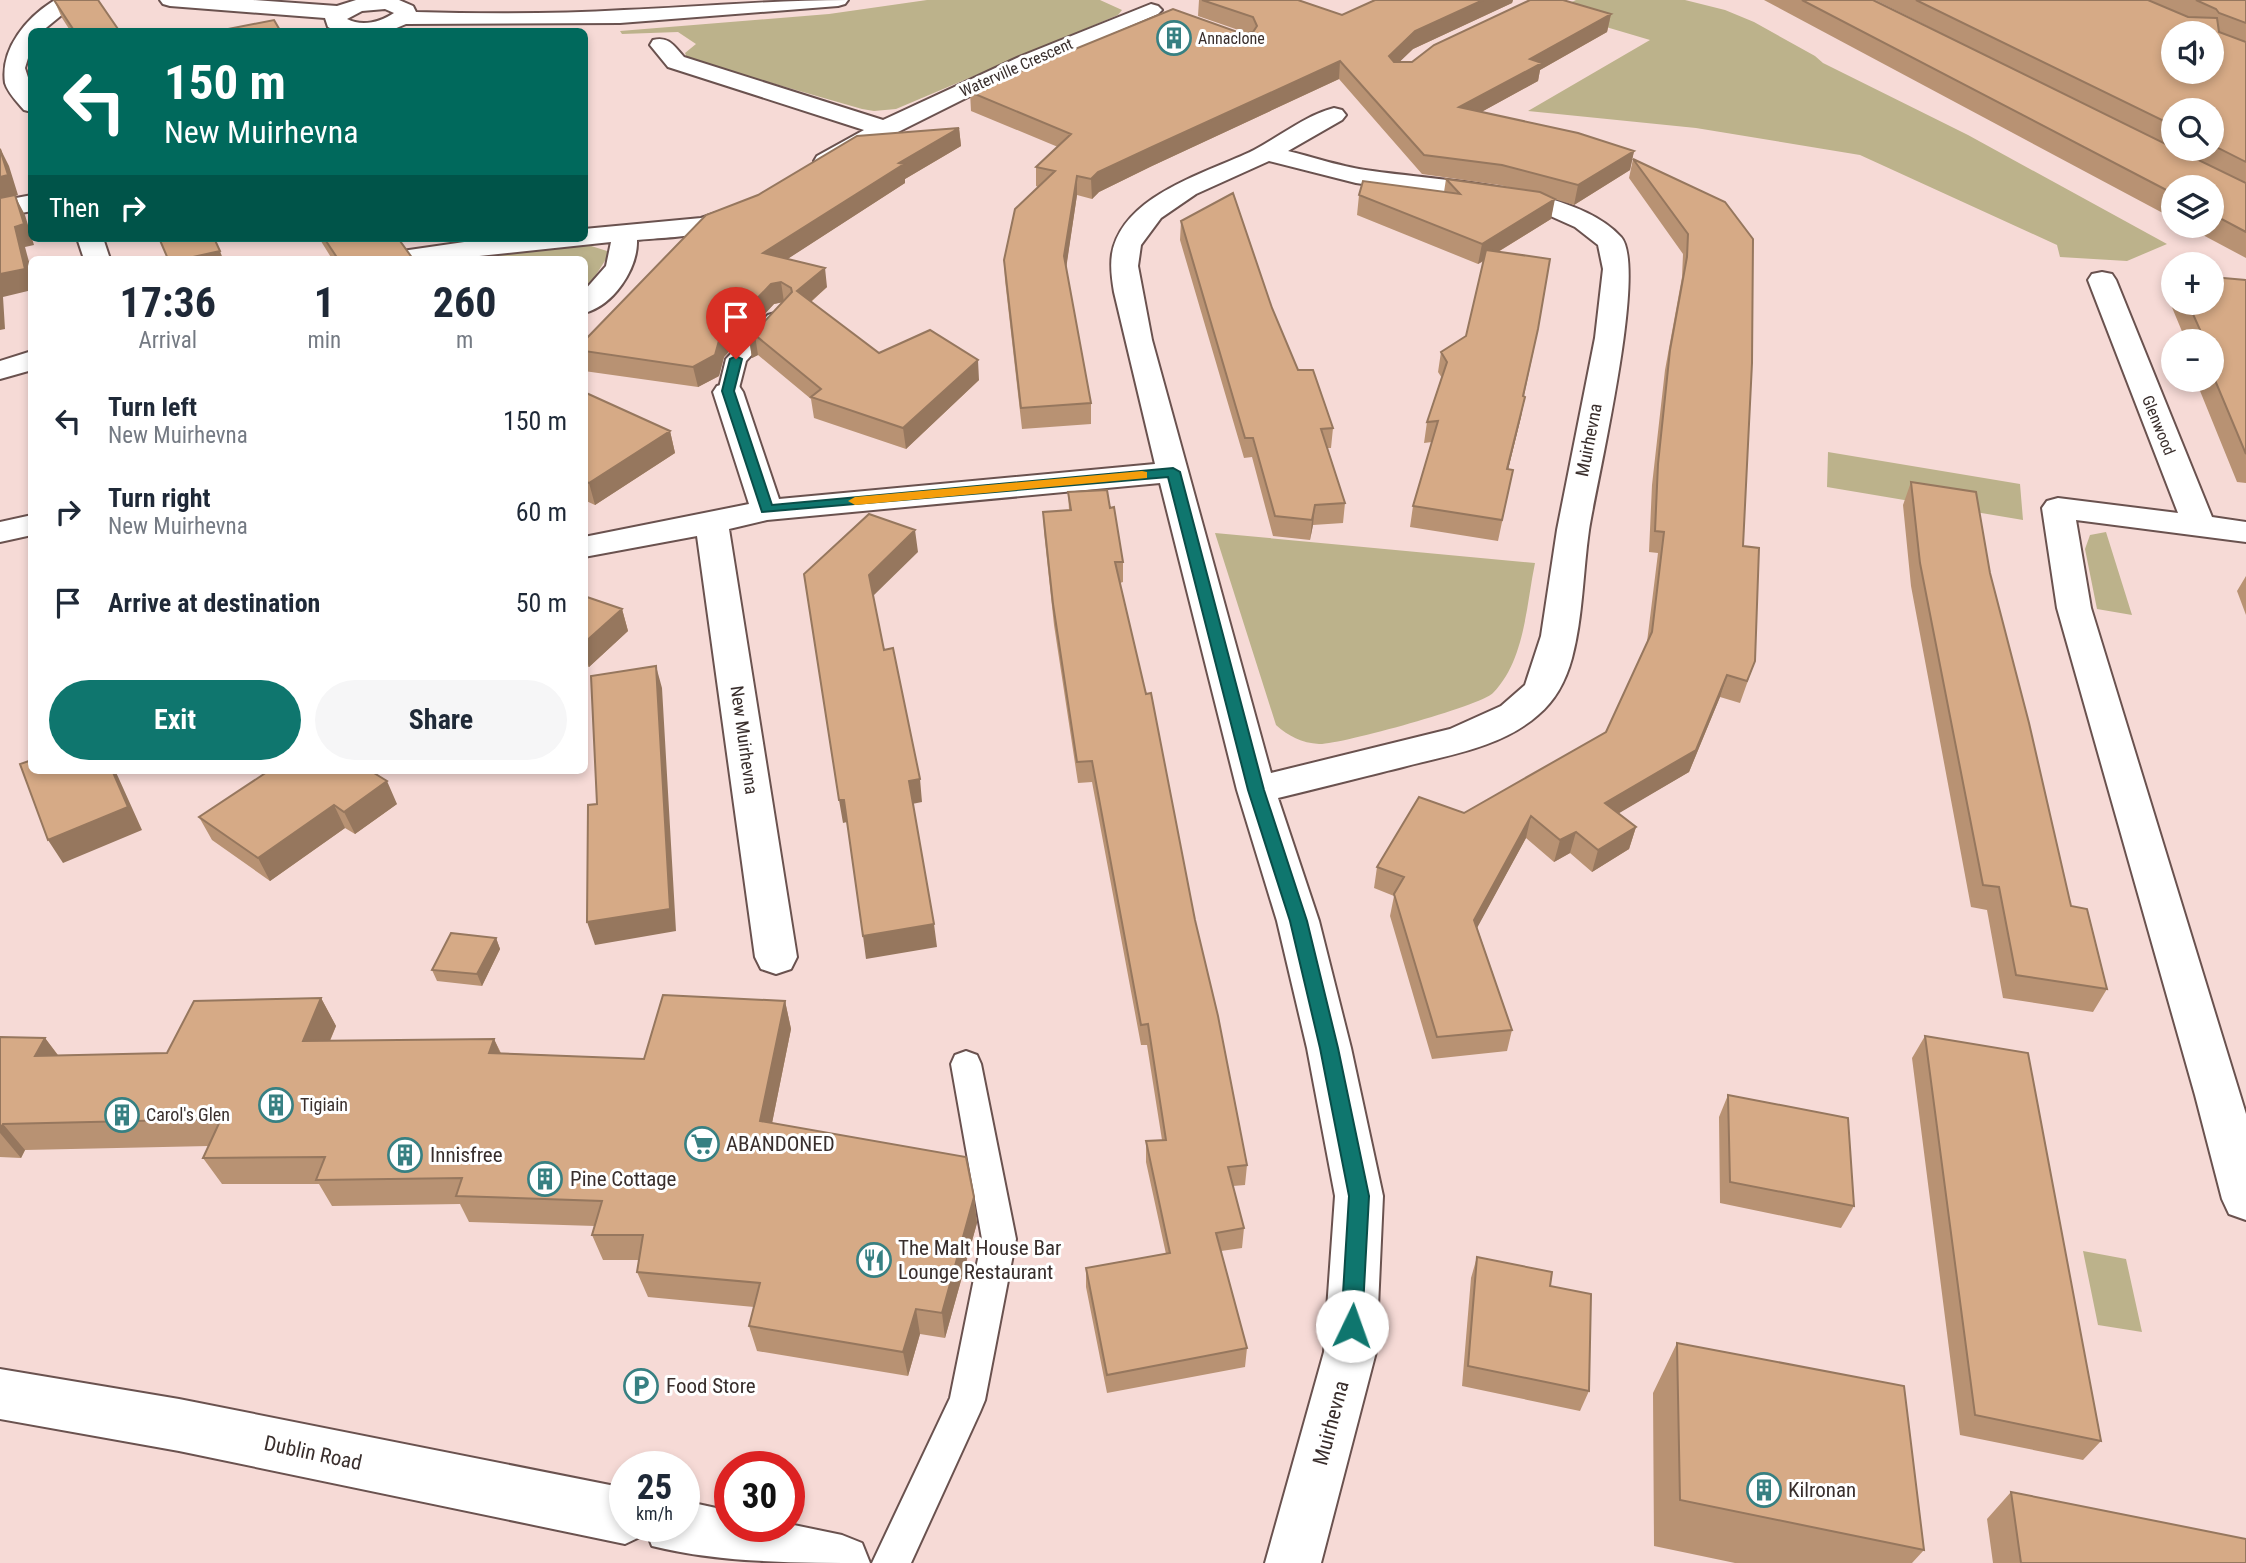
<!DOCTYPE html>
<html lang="en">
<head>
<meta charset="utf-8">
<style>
  body { margin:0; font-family:"Roboto Condensed",sans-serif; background:#f6f6f7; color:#1f2937; height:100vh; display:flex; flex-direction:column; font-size:26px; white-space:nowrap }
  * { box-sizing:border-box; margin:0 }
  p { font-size:23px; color:#747a83 }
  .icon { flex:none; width:38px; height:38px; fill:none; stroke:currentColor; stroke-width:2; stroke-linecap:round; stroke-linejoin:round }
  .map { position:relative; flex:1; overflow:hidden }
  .sheet { position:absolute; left:28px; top:256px; width:560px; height:518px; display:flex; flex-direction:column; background:#fff; border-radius:10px; box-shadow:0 4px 10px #0003 }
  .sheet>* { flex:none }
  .banner { position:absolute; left:28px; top:28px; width:560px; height:214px; border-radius:10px; box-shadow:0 4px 10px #0003; background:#00695c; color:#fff; overflow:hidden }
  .controls { position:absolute; left:2161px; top:21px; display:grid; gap:14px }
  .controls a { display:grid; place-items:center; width:63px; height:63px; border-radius:50%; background:#fff; box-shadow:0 4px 10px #0003; font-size:35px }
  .speed { position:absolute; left:609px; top:1451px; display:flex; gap:14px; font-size:35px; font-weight:700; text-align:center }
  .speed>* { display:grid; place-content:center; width:91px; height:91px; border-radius:50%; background:#fff; box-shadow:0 4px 10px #0003; line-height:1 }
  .speed small { font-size:18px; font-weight:400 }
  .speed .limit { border:10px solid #d22; background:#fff; color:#111 }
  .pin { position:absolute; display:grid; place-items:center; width:60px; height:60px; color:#fff; margin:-72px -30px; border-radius:50% 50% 50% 0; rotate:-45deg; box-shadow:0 0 7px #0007 }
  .pin .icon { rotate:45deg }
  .me { position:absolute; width:77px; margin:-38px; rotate:3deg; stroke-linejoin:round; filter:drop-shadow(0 0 5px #0008) }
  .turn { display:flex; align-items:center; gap:24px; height:147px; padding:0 21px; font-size:32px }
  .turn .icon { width:91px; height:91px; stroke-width:2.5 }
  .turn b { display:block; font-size:49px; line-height:60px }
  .then { display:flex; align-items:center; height:66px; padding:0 21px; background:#0003; gap:14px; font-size:26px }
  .eta { display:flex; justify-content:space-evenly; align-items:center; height:119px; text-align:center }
  .eta b { font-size:42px; font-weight:700; line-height:49px }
  .primary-button { display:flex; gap:14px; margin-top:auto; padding:14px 21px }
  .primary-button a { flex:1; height:80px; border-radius:42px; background:#0f766e; color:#fff; font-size:28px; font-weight:700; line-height:80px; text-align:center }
  .primary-button a+a { background:#f6f6f7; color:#1f2937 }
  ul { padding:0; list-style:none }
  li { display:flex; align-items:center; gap:21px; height:91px; padding:0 21px }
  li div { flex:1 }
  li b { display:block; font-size:26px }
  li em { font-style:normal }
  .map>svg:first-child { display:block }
</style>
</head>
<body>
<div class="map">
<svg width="2246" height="1563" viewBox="0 0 2246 1563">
  <rect width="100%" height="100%" fill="#f6dad6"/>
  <path fill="#bcb28b" d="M927,0H1100L1122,10L1118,15L896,109L874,111L862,109L705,64L687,58L685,53L696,44L678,32L622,34L620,31L829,14Z
    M1576,0H1685L1725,10L1754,22L1815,56L1823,63L1968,135L2167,244L2127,261L2060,257L2057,245L1860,155L1696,128L1528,111L1650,40L1552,11Z
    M585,244L607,251L608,256L585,292L584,259H466L465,256Z
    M1828,452L2020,484L2023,520L1827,487Z
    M2106,532L2132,615L2097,609L2085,549L2090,535Z
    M1215,533L1535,563C1526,606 1525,660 1493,693C1480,706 1339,745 1319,744C1302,743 1288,736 1276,725Z
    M2083,1251L2126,1259L2142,1332L2098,1325Z"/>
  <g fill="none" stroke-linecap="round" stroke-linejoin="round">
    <g stroke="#6a524f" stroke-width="4">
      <path id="lane" d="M775,313L785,319L746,361L738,392L735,396H721L718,392L726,359L768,315Z
        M966,1051L977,1055L981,1064L1016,1239L985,1400L980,1412L911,1563H872L950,1398L982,1239L951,1064L955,1055Z"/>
    </g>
    <g stroke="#6a524f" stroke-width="4">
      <path id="street" d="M55,0H80L41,32H32V45L25,68L32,90V112L24,110C17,102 8,93 5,83C0,48 28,16 55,0Z
        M1151,4L1158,6L1162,10L1158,14L994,84L826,168L817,166L814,161L817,156L864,130L668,67L650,45L653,40C669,36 674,46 684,57L883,120L1019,57Z
        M1334,108L1342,110L1346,115L1342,120L1288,151C1312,157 1336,165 1359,169C1430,181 1572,183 1621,237C1648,267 1596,483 1589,530C1583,572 1583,616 1572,658C1566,680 1556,700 1538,715C1502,747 1449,755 1403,767C1362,777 1320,788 1278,798L1319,921L1351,1048L1383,1196L1376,1352L1321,1563H1265L1324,1352L1335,1196L1307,1048L1277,921L1237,790L1160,483L767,520L729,529L797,957L791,969L776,974L761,969L755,957L697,536L584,557V537L749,504L713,392L717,386L728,383L739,386L743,392L779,499L1155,464L1114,292C1112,280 1110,267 1112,254C1123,194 1208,173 1254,150C1279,137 1306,115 1334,108ZM1269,161L1356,183L1537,210L1575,227L1598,245L1603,269L1595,338L1557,530L1541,636L1525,685L1501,706L1450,729L1271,773L1152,340L1138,266L1141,245L1161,218L1196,194Z
        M32,195V211L0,217V201Z
        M746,203L755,206L759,211C742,236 666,237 637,240C638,269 613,306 584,313V291L606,266L611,242L451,259H389L393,253L402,251L492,238H584V229L701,218Z
        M77,238H103L110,259H84Z
        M2102,272L2112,274L2116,280L2212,517L2246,522V542L2076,520L2091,608L2246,1114V1220L2229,1214L2222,1199L2195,1095L2057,608L2042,508L2047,501L2058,498L2178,513L2088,280L2092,274Z
        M32,351V370L0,379V361Z
        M32,515V535L0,542V522Z"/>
    </g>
    <g stroke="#6a524f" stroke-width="4">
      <path id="secondary" d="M160,0H253L337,6L356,0H399L413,6L416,12C485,14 555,14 624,10C699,7 773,0 848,0L845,4L838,6L620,23L406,24L387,32H338L328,27L325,18L170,6L163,4ZM385,9L394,13C381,22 362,27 347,19L362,11Z
        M0,1369L179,1399L625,1488V1526H684V1501L730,1511V1526H789V1524L842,1535L862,1543L870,1563C798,1563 720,1563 652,1546L646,1531L644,1535L625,1544L179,1451L0,1419Z"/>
    </g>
    <use href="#lane" fill="#fff" fill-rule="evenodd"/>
    <use href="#street" fill="#fff" fill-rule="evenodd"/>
    <use href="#secondary" fill="#fff" fill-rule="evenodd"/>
  </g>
  <path fill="#b89273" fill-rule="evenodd" d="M54,0L120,32H71L62,18Z
    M1199,0H1298L1342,15L1375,0H1513L1512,3L1413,49L1399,62H1412L1611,14L1607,32L1540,70L1538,81L1481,112L1634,151L1630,170L1574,205L1554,199L1551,219L1498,252L1534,349L1524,396L1521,417L1508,470H1513L1498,541L1410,527L1413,506L1432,442L1424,443L1427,422L1442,378L1438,372L1441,352L1466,336L1484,261L1478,264L1357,215L1359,195L1444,192L1446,179L1513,188L1499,185L1422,174L1339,79L1152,166L1099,192L1092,199L1077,195L1066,267L1091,403V424L1022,429L1005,280L1004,260L1038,187L1036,186V167L1058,147L971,111L970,92L1247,33L1198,16Z
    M1764,0H1873L1945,35L1875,0H2246V258L2186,226H2212V187H2174V219ZM2174,110H2212V149H2174Z
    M959,128L961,146L905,179V183L787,259L827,287L811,302L879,353L979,380L906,449L814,418L811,399L758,355L752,358L749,338L782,302L774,304L724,357L719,376L698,387L584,371V341Z
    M1633,159L1725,202L1743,546L1755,661L1740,703L1720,697L1689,772L1618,813L1636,827L1629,849L1592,872L1570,853L1554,862L1526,838L1477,927L1512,1030L1507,1051L1432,1059L1390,916L1394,896L1374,888L1377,867L1464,813L1606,732L1647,642L1658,553L1649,552L1652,485L1665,370L1682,277L1683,254L1629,178Z
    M1181,221L1272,308L1298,370L1333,428L1331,448H1327L1345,503L1343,523L1313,525L1310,540L1273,536L1252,457L1244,458L1180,240Z
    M319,238H395L396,241L413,259H332Z
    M2174,276V303H2212L2246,280V483L2237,482L2196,381L2197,380H2212V341H2186L2166,293Z
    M584,392L670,431L675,453L595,505L584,500Z
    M1911,482L1990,573L2071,906L2107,989L2093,1012L2003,998L1987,910L1971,907L1911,586L1903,505Z
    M1068,492L1110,508L1123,562V582L1120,583L1195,920L1247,1165L1245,1185L1233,1186L1244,1228L1242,1248L1221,1251L1247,1348L1245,1367L1107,1393L1086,1287V1268L1166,1254L1146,1162V1141L1162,1140L1147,1045H1141L1092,782L1078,783L1054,625L1044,532L1043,512L1069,510Z
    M2246,576V615L2237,591Z
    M584,596L622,609L628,631L589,667L584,665Z
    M270,770L397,804L355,834L345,828L270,881L212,840L199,817Z
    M496,938L500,949L482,986L437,981L432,970Z
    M321,998L336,1026L330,1041L494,1039L501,1053L644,1059L785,1001L791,1029L772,1123L974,1197L977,1223L945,1338L920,1334L908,1376L757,1351L749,1326L754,1307L648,1297L637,1272L639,1260H603L592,1235L595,1226L469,1222L460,1204L332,1206L319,1184H222L203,1158L209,1146L25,1150L21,1158L0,1157V1037L45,1038L58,1055L167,1053Z
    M1925,1036L2101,1441L2083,1460L1960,1435L1912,1058Z
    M1728,1095L1854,1206L1841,1228L1720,1203L1719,1117Z
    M1477,1257L1550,1286L1589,1391L1580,1411L1462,1386L1471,1278Z
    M1677,1343L1924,1550L1912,1563H1735L1654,1546L1653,1393Z
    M2011,1492L2246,1563H1993L1987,1519Z"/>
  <path fill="#96775e" d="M1483,0H1513L1512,3L1413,49L1387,74L1389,56L1415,31Z
    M1611,14L1607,32L1540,70L1538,81L1456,126L1459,107L1530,59Z
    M1340,61L1339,79L1152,166L1099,192L1092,199L1091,179L1098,172L1152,147Z
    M959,128L961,146L905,179V183L766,273L763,253L899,163Z
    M0,148L9,166L18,195L15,196L25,215L34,245L25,247L32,273V290L3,297L5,329L0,330Z
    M1634,151L1630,170L1574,205L1578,185Z
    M1077,176V195L1065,276L1064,256Z
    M1555,199L1551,219L1478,264L1482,244Z
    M381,238H395L398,249L380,240Z
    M220,251L223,259H184Z
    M825,268L827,287L800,311L797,291Z
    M781,282L784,302L774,304L724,357L719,376L698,387L693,367L771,284Z
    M755,335L758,355L752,358L749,338Z
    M978,360L979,380L906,449L903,428Z
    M1525,397L1521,417L1503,490L1507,469Z
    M670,431L675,453L595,505L589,483Z
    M1315,505L1313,525L1310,540L1312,520Z
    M915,530L918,552L872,597L869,575Z
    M622,609L628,631L589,667L584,652V643Z
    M656,666L662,688L676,931L595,945L587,922Z
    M1727,675L1720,697L1689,772L1599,825L1605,803Z
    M112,770H115L142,830L63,863L48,840Z
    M920,779L922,802L912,804L909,781Z
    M387,781L397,804L355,834L344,812Z
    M839,800H844L847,822L843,823Z
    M334,805L345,828L270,881L258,858Z
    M1531,816L1526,838L1470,941L1474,920Z
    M1636,827L1629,849L1592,872L1598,850Z
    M1576,832L1570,853L1554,862L1560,840Z
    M934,924L937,947L866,959L863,936Z
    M496,938L500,949L482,986L477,974Z
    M321,998L336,1026L318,1068L303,1041Z
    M785,1001L791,1029L767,1148L760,1121Z
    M45,1038L65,1065L35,1056Z
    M494,1039L506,1066L489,1053Z
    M3,1124L25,1150L21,1158L0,1133V1129Z
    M974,1197L977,1223L945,1338L942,1313Z
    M916,1309L920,1334L908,1376L903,1352Z"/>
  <path fill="#d6aa86" stroke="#96775e" stroke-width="2" fill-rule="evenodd" d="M54,0H98L120,32H75Z
    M1202,0H1298L1342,15L1375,0H1483L1415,31L1389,56L1394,62H1412L1434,45L1530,0H1563L1611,14L1530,59L1542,63L1459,107L1578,133L1634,151L1578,185L1502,165L1424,155L1340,61L1152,147L1098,172L1091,179L1077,176L1064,256L1091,403L1021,408L1004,260L1015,209L1055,171L1036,167L1071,134L970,92L1173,9L1243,34L1253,32L1257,26L1253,17Z
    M1802,0H1873L2174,148V149H2176L2246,183V232L2212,214V187H2174V194Z
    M1916,0H2148L2188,17L2217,18L2219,32L2246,42V162L2212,145V110H2174V126ZM2174,33H2212V72H2174Z
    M2196,0H2246V23L2219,13L2216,9Z
    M274,20L281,32H229L228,29Z
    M959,128L899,163L904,164L763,253L825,268L797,291L879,353L930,330L978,360L903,428L811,397L821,389L755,335L749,338L792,292L791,288L781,282L771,284L720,337L715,355L693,367L584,351V341L706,215L758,195L857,136Z
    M0,149L8,175L0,177Z
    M1633,159L1725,202L1753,239L1752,363L1743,546L1759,548L1755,661L1747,681L1727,675L1696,750L1605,803L1636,827L1598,850L1576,832L1560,840L1531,816L1474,920L1512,1030L1437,1037L1394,894L1404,877L1377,867L1419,797L1464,813L1606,732L1652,632L1664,532L1655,531L1658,464L1670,350L1687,257L1688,234Z
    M1446,179L1540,192L1555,199L1482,244L1359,195L1363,181L1460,194Z
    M1233,193L1272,308L1298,370H1313L1333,428L1321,429L1345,503L1315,505L1312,520L1275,516L1253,438H1245L1181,221Z
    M15,195L24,224L15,227L25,269L0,274V198Z
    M159,238H214L220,251L184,259H168Z
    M324,238H381L380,240L400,241L413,259H338Z
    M1486,250L1550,259L1538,329L1523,396L1525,397L1507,469L1513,470L1502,520L1413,506L1438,421L1427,422L1447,362L1441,352L1466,336Z
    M2212,277L2246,280V454L2212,373V361H2213L2212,358V341H2205L2188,303H2212Z
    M584,392L670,431L589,483L584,481Z
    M1911,482L1976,492L1990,573L2029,723L2071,906L2087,909L2107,989L2016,975L1999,887L1983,885L1920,563Z
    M1107,490L1110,508L1114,507L1123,562H1115L1146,694L1151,693L1195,920L1218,1016L1247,1165L1228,1167L1244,1228L1216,1233L1247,1348L1107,1375L1086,1268L1170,1253L1146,1141L1166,1140L1148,1024L1141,1025L1092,761L1077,762L1053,604L1043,512L1071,510L1068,492Z
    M869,514L915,530L869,575L884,650L893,648L920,779L909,781L934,924L863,936L844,800H839L804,574Z
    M584,596L622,609L584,643Z
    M656,666L670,909L587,922L588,805L597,804L591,676Z
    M32,760V770H112L128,807L48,840L20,764Z
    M270,770H369L387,781L344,812L334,805L258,858L199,817Z
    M451,933L496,938L477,974L432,970Z
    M663,995L785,1001L760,1121L966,1157L974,1197L942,1313L916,1309L903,1352L749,1326L760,1283L637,1272L643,1235H592L602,1201L456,1196L462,1178L316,1180L325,1157L203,1158L221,1119L3,1124L0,1129V1037L45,1038L35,1056L167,1053L194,1001L321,998L303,1041L494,1039L489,1053L644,1059Z
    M1925,1036L2028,1053L2101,1441L1975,1415Z
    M1728,1095L1848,1118L1854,1206L1730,1182Z
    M1477,1257L1552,1272L1550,1286L1591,1294L1589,1391L1468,1366Z
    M1677,1343L1904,1386L1924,1550L1680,1500Z
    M2011,1492L2246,1539V1563H2021Z"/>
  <path fill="#0f766e" stroke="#0a4d48" stroke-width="2" d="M736,356L742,359L734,391L772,505L1173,468L1180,472L1264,790L1307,921L1338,1048L1369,1196L1362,1326L1359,1333L1352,1335L1344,1333L1341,1326L1349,1196L1320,1048L1290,921L1248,790L1168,477L762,512L722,391L730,359Z"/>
  <path fill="#f59e0b" d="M1142,471L1147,472V478L855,505L848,501L855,497Z"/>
  <defs>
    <g id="building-ring" transform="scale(1.75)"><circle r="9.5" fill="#fff" stroke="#378082" stroke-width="1.5"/><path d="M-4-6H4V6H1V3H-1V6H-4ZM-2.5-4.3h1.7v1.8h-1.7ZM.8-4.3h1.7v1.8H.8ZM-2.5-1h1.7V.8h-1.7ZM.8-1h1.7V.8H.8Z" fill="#378082"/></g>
    <g id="supermarket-ring" transform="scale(1.75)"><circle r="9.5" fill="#fff" stroke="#378082" stroke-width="1.5"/><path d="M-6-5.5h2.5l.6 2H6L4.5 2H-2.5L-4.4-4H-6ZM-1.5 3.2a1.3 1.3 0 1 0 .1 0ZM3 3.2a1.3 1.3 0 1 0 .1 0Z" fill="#378082"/></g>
    <g id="restaurant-ring" transform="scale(1.75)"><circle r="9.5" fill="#fff" stroke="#378082" stroke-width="1.5"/><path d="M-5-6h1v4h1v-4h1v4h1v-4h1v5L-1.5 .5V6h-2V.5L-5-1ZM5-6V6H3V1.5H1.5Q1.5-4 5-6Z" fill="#378082"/></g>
    <g id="parking-ring" transform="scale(1.75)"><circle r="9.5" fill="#fff" stroke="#378082" stroke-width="1.5"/><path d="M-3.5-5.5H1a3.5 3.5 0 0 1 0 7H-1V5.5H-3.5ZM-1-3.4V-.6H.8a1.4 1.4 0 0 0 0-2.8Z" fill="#378082"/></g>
  </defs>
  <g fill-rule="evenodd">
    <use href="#building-ring" x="1174" y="38"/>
    <use href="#building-ring" x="276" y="1105"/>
    <use href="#building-ring" x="122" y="1115"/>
    <use href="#supermarket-ring" x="702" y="1144"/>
    <use href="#building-ring" x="405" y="1155"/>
    <use href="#building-ring" x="545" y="1179"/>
    <use href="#restaurant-ring" x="874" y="1260"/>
    <use href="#parking-ring" x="641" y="1386"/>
    <use href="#building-ring" x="1764" y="1490"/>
  </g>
  <g text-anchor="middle" stroke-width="6" stroke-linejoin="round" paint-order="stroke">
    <g font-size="16" fill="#392e2c" stroke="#fff" text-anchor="start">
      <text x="1198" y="44">Annaclone</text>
    </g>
    <g font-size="16" fill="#392e2c" stroke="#fff">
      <text transform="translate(1016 67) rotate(-24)" y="6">Waterville Crescent</text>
      <text transform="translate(2159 425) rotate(68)" y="6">Glenwood</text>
    </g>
    <g font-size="18" fill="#392e2c" stroke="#fff">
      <text transform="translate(1589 440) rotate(-79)" y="6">Muirhevna</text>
      <text transform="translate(744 740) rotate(82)" y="6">New Muirhevna</text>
    </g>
    <g font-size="18" fill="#392e2c" stroke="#fff" text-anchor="start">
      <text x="300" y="1111">Tigiain</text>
      <text x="146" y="1121">Carol's Glen</text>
    </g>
    <g font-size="21" fill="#392e2c" stroke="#fff" text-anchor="start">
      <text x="726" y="1151">ABANDONED</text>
      <text x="430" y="1162">Innisfree</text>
      <text x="570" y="1186">Pine Cottage</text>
      <text x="898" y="1255">The Malt House Bar<tspan x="898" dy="24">Lounge Restaurant</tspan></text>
      <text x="666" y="1393">Food Store</text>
      <text x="1788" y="1497">Kilronan</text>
    </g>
    <g font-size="21" fill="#392e2c" stroke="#fff">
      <text transform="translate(1331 1423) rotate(-75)" y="7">Muirhevna</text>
      <text transform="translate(313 1453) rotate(12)" y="7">Dublin Road</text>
    </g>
  </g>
</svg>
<div class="controls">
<a><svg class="icon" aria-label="sound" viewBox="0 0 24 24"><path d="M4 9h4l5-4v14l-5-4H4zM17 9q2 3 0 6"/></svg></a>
<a><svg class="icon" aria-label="search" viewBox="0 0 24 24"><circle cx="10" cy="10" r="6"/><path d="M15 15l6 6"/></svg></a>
<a><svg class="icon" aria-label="layers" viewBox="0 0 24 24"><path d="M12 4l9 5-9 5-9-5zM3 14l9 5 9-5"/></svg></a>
<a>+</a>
<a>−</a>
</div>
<div class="speed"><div>25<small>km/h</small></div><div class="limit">30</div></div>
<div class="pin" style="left:736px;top:359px;background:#d93025"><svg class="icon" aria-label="arrive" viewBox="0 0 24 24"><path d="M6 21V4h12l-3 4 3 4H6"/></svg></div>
<svg class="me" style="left:1352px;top:1326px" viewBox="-20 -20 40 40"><circle r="19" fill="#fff"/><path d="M0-13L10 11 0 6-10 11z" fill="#0f766e"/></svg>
<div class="banner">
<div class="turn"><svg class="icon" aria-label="left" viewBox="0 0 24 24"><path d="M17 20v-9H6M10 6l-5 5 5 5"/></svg><div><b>150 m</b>New Muirhevna</div></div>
<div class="then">Then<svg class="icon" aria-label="right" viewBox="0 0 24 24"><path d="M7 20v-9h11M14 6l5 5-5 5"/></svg></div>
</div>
<section class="sheet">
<div class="eta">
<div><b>17:36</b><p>Arrival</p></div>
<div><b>1</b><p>min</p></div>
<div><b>260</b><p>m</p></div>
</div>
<ul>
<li><svg class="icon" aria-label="left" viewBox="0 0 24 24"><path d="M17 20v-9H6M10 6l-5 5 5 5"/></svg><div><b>Turn left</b><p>New Muirhevna</p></div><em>150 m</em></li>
<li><svg class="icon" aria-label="right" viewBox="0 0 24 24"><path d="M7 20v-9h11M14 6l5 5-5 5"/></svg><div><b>Turn right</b><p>New Muirhevna</p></div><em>60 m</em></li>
<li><svg class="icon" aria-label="arrive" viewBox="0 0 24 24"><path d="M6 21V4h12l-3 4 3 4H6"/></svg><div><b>Arrive at destination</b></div><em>50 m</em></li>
</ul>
<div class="primary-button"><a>Exit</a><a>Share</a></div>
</section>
</div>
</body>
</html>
